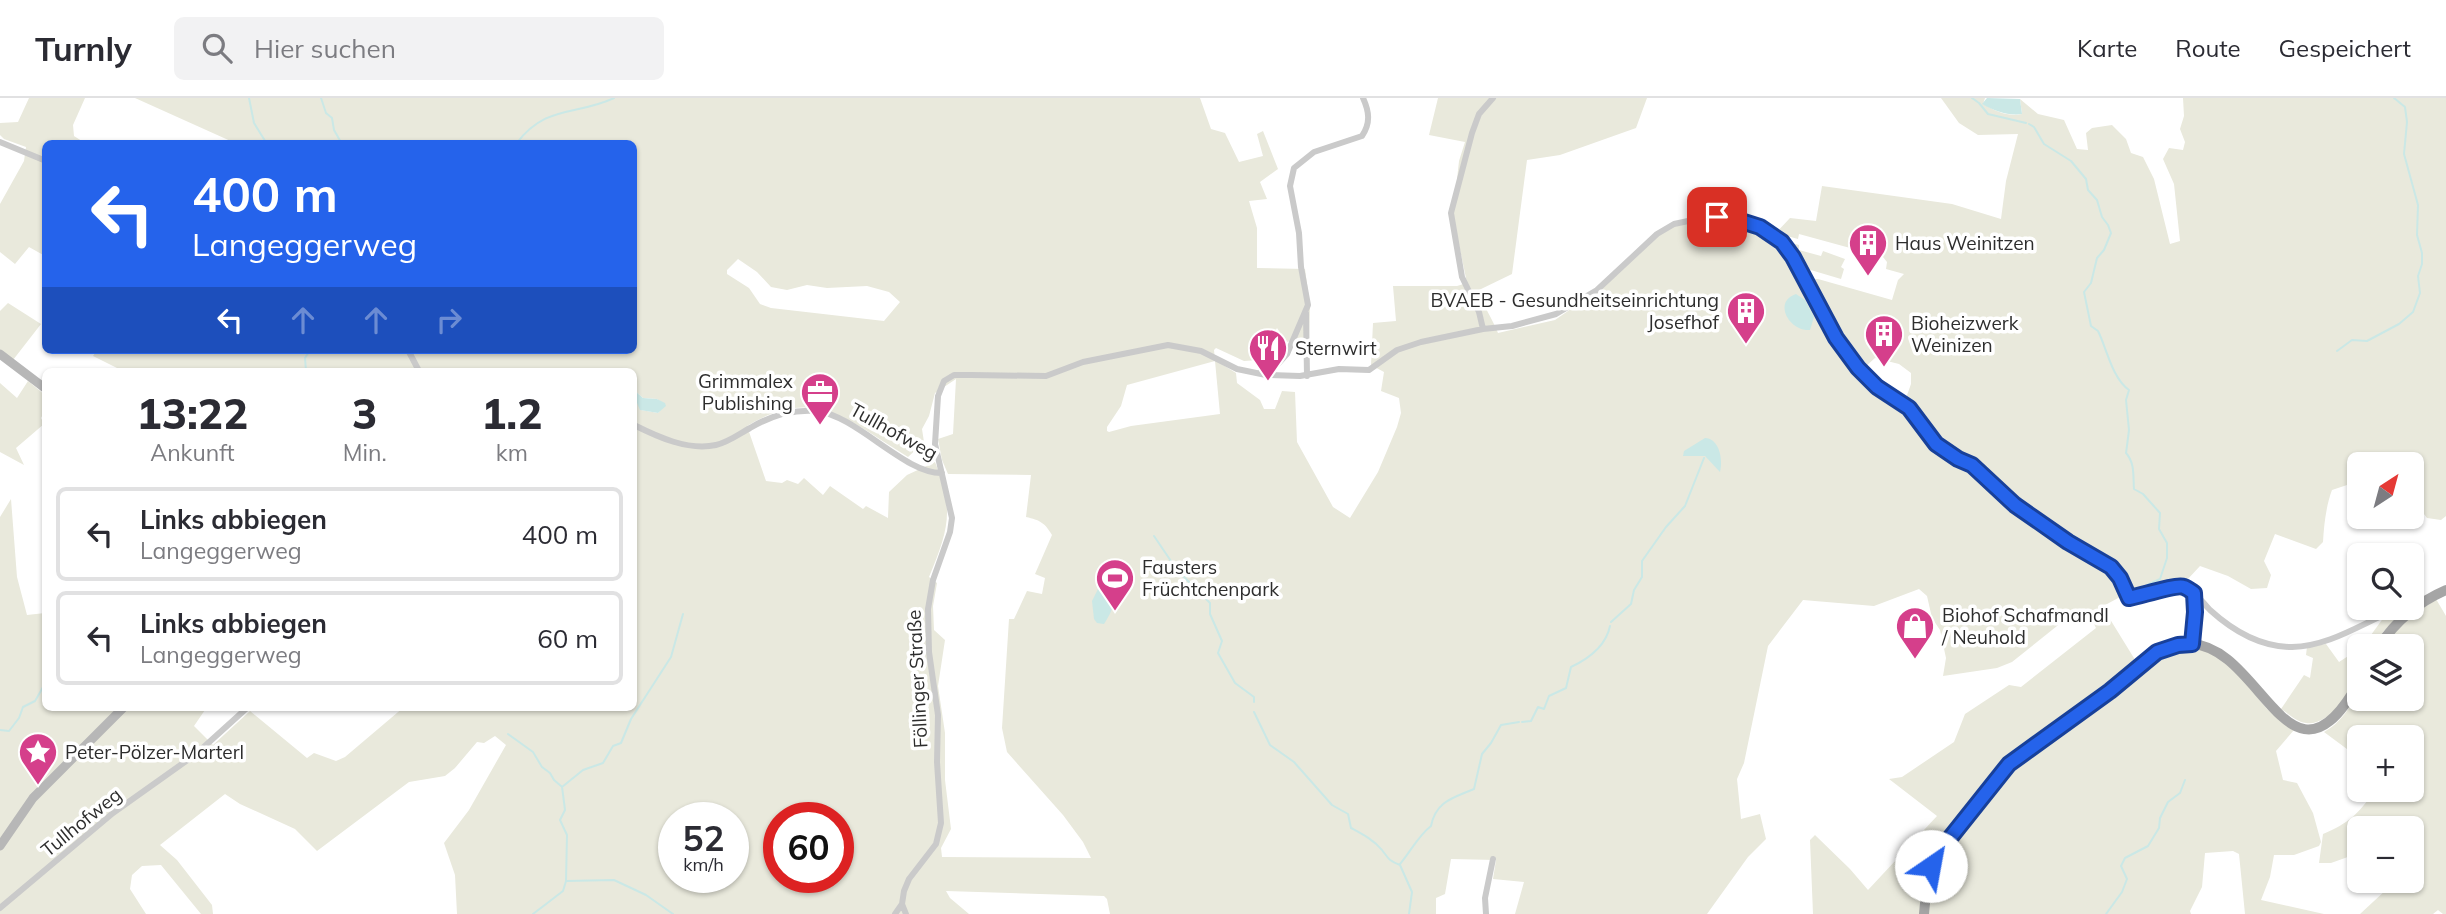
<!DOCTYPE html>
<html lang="de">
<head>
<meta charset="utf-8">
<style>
  body { margin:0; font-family:Mulish,sans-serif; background:#f2f2f3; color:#2b2b33; height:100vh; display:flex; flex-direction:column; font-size:26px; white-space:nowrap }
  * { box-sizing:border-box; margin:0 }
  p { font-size:23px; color:#7c7c81 }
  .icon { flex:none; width:38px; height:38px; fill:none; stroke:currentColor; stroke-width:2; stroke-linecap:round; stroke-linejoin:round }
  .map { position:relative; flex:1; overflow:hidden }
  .panel { position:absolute; left:42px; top:270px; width:595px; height:343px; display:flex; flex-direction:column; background:#fff; border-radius:10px; box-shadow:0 2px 5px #0004 }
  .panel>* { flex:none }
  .top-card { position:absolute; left:42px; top:42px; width:595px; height:214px; border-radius:10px; box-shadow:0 2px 5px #0004; background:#2563eb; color:#fff; overflow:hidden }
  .needle { width:46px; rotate:36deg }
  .tools { position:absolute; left:2347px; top:354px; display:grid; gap:14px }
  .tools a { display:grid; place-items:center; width:77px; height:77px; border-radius:10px; background:#fff; box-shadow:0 2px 5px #0004; font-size:35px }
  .speed { position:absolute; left:658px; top:704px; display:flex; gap:14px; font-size:35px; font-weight:700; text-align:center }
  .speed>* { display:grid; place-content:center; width:91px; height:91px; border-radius:50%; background:#fff; box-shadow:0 2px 5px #0004; line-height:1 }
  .speed small { font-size:18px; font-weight:400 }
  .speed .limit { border:10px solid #d22; background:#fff; color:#111 }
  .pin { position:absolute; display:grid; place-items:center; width:60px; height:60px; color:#fff; margin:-30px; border-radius:14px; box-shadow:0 4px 10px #0006 }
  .me { position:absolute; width:77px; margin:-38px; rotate:33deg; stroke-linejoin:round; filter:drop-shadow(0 0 5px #0008) }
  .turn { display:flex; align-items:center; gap:24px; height:147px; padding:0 35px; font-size:32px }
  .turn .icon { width:91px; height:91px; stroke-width:2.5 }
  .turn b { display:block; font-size:49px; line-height:60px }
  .lanes { display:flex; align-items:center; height:66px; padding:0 35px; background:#0003; justify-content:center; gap:35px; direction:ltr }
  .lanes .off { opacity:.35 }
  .eta { display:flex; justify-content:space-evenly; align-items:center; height:119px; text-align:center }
  .eta b { font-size:42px; font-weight:800; line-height:49px }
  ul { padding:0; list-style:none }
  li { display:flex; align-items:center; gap:21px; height:94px; margin:0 14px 10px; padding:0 21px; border:4px solid #e1e1e2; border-radius:10px }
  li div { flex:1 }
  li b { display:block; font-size:26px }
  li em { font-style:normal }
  header { display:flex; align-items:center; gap:42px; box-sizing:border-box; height:98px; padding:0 35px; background:#fff; border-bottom:2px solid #e1e1e2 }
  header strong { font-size:33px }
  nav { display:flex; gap:38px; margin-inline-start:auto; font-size:24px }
  .search { width:490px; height:63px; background:#f2f2f3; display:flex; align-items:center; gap:18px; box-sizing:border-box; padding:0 24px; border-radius:10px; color:#7c7c81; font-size:26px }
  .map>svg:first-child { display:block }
</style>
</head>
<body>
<header>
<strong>Turnly</strong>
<div class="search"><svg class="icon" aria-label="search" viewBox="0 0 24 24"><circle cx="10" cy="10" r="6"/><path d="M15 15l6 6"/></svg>Hier suchen</div>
<nav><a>Karte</a><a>Route</a><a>Gespeichert</a></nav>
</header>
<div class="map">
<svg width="2446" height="816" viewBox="0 0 2446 816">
  <rect width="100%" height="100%" fill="#fff"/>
  <path fill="#e9e9dc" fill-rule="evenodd" d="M29,0H85L73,27L74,38L85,45L46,46L45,158L29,149L15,166L0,154V106L24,63L26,49L4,41L0,37V25L18,24Z
    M135,0H1200L1211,31L1225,35L1239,64L1263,58L1257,36L1263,33L1278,71L1260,84L1267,101L1249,103L1257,130V170L1305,171L1310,208L1309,241L1286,244L1277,230L1258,262L1244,263L1216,250L1214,252L1215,262L1236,275L1237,285L1260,302L1264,311H1275L1282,293L1295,294L1297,344L1333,409L1350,420L1378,374L1397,329L1401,315L1399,300L1381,293L1384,274L1371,267L1373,225L1396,223L1393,188H1457L1467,185L1453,118L1459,63L1465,44L1429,37L1438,0H1647L1636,30L1560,57L1527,62L1512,176L1479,192C1483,208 1492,220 1498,235L1555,222L1594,195L1657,136L1674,126L1707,119L1738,122L1760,129L1782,143L1793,159L1836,240L1858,270L1877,289L1887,296L1906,300L1911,286V275L1899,266L1875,260L1864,270L1860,266L1839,240L1808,185L1810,181H1818L1892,202L1898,182L1904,176L1886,171L1887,164L1883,159L1799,136L1798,141L1776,135L1790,120L1816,123L1822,88L1952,106L2001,121L2006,83L2018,36L1978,37L1959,25L1941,0H1985L1983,6C1995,13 2008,19 2022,16L2020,1L2038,16L2064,22L2077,51L2088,52L2086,35L2092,30L2112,27L2126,41L2131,55L2143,59L2154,81L2170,146L2180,143L2174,86L2163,61L2169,50L2183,52L2185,44L2180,31L2184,18L2183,0H2446V418L2441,422L2427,420L2412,400V366H2359V383L2332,392C2326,408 2324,427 2323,444L2316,451L2275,436L2264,463L2271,477L2267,490L2251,491L2228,478L2200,468L2187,482L2120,499L2072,525L2067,520L2012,564L1997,570L1943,578L1946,560L1940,532L1932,520L1927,498L1919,491L1874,508L1803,502L1768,548L1744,665L1737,681L1741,721L1760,716L1766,741L1748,759L1707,816H1515L1524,784L1493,781L1496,762L1451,761L1445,796L1436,800V816H1110L1107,801L1104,798L946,793L950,800L969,816H457L455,777L444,745L469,712L506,647L495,638L484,645L477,644L455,670L445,678L409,684L317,753L295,731L240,706L225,696L160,747L177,762L212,807L213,816H201L161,767L142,768L132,777L130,791L146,816H0V419L11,401L17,479L27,517L45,515L46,609H207L194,628L213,647L250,613L307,660L314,655L336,663L345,659L404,609H634V298L641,312L658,315L665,307L657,301L643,300L635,293L634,295V273H123L93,258L97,252H634V46L235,45ZM738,161L757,174L771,189L787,192L807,187L827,190L867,188L889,194L900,204L884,223L771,210L760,206L749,190L727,176V172ZM1215,263L1220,316L1131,328L1109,334L1107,333V329L1121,308L1127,287ZM956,281L953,336L938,341L942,362L948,376L1031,377L1026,419C1040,422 1045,425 1052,437L1035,476L1045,480L1042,496L1027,493L1014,521H1009L1002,630L1007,654L1063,717L1083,744L1091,760L942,759L941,750L951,731L945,682V635L938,588L945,542L934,532L933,508L937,485L929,479C948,433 955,412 935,364L907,377L889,394L888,420L866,408L863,411L830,388L823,397L804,380L798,386L787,382L782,385L766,383L747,328C801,296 831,309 881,342C890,348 899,353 908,359L924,344L922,331L929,318L935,295ZM674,719H733V779H674ZM779,719H838V779H779Z
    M1792,145L1799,147V152L1821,158L1823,153L1845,161L1841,169L1844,171L1841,181L1804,170L1789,150Z
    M8,205L41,226L13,262L0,252V213Z
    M28,283L45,297V313L41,320L44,326L16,350L24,367L0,354V285L17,300Z
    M2436,501L2446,518V816H2443L2438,812L2433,816H2360L2387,791L2389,782H2412V730H2359V755L2331,765H2319L2323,736C2349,725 2358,716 2374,694L2383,696L2387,691H2412V639H2359V651L2355,657L2324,634C2341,625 2349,610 2359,594V600H2412V548H2384L2400,527Z
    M2105,513L2137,565L2009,662L2002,680L2006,678L2013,667L2108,602L2120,590L2130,586L2141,578L2145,571L2158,559L2172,552L2189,549L2208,553L2234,571L2267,611L2294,632L2276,653L2283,682L2297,685L2313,715L2321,744L2319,748L2294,757H2274L2270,779L2261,802L2324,816H2245L2239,756L2233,753L2205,755L2202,789L2190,813L2191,816H1813L1810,742L1815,737L1850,771L1868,792L1937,718L1889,681L1902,679L1954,644L1965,616L2009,587L2021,589L2096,530L2091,520Z
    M2400,513L2402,514L2383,534L2375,548H2363L2384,519Z
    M2326,546L2339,564L2359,551C2359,558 2360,567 2359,574C2356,593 2327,629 2306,625C2297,624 2289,616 2281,611L2304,577L2310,580L2313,560L2306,557L2307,549Z"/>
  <path fill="#cae8e6" d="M1987,0L2020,1L2022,16C2008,18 1995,13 1982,6Z
    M1796,196L1805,202L1814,219L1810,232C1790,234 1772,204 1796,196Z
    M635,293L643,300L657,301L665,305L666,308L658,315L640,312L634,298Z
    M1705,340C1720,341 1723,362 1720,374L1705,358H1683L1684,353Z
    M1108,488L1114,494C1116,505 1110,517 1104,526L1097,525L1094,521L1092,503L1099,489Z"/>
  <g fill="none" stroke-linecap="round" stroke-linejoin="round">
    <path stroke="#cae8e6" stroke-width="2" d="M249,0L254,25L267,46
      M321,0L326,15L332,20L334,32L342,46
      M1972,0L1979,5L1988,16L2026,25
      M2029,26L2034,29L2044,46L2071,63L2086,81L2088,92L2097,102L2102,119L2108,127L2111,135L2104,152L2097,160L2091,185L2084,194L2091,228L2098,233C2107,251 2112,280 2129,292L2126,302L2129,332L2126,355C2135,365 2133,378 2134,391L2143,396L2160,415L2159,431L2167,445V460L2160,481L2147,487
      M516,46C546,6 576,18 614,0
      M2337,253L2352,242L2367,243L2399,226L2413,214L2420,195L2418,178L2422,166V155L2417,137L2418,107L2404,56L2407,24L2405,9L2394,0
      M306,273L305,260L310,252
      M1154,438L1177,472L1210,505V516L1222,543L1218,555L1235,585L1254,599V604
      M1611,524L1631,506L1634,492L1642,479V463L1666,429L1685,408L1704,360
      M1254,614L1270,647L1294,664L1332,707L1348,716L1351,730C1362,736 1374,742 1382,752C1389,761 1389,763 1400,767L1412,794L1409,816
      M1522,624L1531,623L1538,609L1544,611L1549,598L1566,590L1571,569C1588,561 1606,548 1610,528
      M0,632L9,633L19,620L23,609L35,603L46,584
      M508,636L533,654L542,669L550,675L554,682L561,688
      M1400,766C1411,753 1418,738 1431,728C1436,703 1453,700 1474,691L1482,656L1491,645L1501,627L1519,624
      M566,783L614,782L646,797L673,816
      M533,816L563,793L566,783L567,737L560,722L565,712L562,689L583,672L603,665L613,648L621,645L631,621L671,559L683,516
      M2106,816L2122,794L2127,781L2121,768L2125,760L2148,748L2159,730L2160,720L2168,704L2180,695L2185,682"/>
    <path stroke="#cacaca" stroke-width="6" d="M0,44L46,63
      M1306,215L1307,278
      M1483,231L1479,214L1462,179L1451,115L1472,35L1479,16L1493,0
      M408,252L419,273
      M1259,275L1277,267L1287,256L1308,207L1301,169L1299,135L1290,88L1294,70L1314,54L1362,38C1371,25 1369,13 1363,0
      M634,327C658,339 688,353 716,347C729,344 739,336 750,330C770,318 793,311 817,313C857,318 905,376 942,375
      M2192,546L2195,515L2194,495
      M0,810L113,715L196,656L248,609
      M895,816L902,806
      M906,816L902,806L904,793L909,781L936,746L941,725L937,664L938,617L929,554L928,511L933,482L950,434L952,420L935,346L938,298L944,283L954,277H971L1046,278L1083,264L1168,247L1201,253L1237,271L1266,277L1300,278L1339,271L1369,272L1397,252L1421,244L1483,231L1512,228L1556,216L1597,192L1657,136L1674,126L1707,119L1738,122L1760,129L1782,143L1793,159L1836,240L1858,270L1877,289L1909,310L1936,346L1958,361L1972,367L2015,407L2068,444L2111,469L2120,480L2129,500C2141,498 2178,486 2186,490C2196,494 2203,505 2210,512C2232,532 2260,549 2292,549C2333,548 2366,522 2403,509
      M1486,816L1485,800L1493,761"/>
    <path stroke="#b7b7b7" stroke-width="9" d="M0,256L46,291
      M0,748L33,700L124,609"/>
    <path stroke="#a5a5a5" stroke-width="10" d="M2379,548C2396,523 2418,504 2446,492
      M1924,816C1928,765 1937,756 1968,717C1981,700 1993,682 2008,668C2039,639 2078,619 2111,593C2135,573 2157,545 2191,546C2262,548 2290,709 2359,584"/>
  </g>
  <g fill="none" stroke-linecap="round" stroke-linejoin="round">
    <g stroke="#184099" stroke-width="18">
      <path id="route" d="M1717,119L1738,122L1760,129L1782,144L1793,159L1836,240L1858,270L1877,289L1909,310L1936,346L1958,361L1972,367L2015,407L2068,444L2111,469L2120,480L2129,500C2141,498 2176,486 2184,489C2187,490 2191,493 2194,495L2195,514L2192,546L2178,547L2157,554L2110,593L2009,666L1950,740L1931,768"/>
    </g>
    <use href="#route" stroke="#2563eb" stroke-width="12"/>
  </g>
  <defs>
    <g id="building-pin" transform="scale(2.0125)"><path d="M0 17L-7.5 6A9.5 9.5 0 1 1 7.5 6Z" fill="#d53f8b" stroke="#fff"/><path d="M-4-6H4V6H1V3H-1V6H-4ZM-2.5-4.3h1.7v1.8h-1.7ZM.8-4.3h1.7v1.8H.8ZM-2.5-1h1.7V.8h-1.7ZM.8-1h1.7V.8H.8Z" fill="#fff"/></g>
    <g id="restaurant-pin" transform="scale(2.0125)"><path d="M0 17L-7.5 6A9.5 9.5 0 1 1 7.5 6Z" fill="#d53f8b" stroke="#fff"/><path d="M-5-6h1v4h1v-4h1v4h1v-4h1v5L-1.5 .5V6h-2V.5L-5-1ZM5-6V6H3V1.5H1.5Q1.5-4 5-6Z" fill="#fff"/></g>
    <g id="office-pin" transform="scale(2.0125)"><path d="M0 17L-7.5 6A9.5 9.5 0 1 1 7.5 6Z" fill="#d53f8b" stroke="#fff"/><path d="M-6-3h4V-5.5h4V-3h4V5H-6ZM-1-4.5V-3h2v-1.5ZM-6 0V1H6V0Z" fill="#fff"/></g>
    <g id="stadium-pin" transform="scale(2.0125)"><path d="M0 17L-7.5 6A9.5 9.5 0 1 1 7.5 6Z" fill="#d53f8b" stroke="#fff"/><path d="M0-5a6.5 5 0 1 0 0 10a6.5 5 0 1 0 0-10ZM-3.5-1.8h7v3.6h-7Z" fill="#fff"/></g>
    <g id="shop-pin" transform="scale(2.0125)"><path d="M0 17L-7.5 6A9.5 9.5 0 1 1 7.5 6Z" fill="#d53f8b" stroke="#fff"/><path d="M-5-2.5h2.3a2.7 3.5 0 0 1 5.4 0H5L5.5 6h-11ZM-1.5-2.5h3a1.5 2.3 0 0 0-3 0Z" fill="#fff"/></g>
    <g id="sight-pin" transform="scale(2.0125)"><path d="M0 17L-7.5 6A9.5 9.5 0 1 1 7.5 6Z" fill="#d53f8b" stroke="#fff"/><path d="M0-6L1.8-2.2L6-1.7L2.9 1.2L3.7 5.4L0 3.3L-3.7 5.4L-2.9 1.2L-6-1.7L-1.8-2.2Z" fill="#fff"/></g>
  </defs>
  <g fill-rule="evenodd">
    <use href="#building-pin" x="1868" y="145"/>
    <use href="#building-pin" x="1746" y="213"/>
    <use href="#building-pin" x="1884" y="236"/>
    <use href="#restaurant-pin" x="1268" y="250"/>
    <use href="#office-pin" x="820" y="294"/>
    <use href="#stadium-pin" x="1115" y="480"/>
    <use href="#shop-pin" x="1915" y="528"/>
    <use href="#sight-pin" x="38" y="654"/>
  </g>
  <g text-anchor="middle" stroke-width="7" stroke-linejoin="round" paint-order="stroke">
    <g font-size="19" fill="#2d2d2d" stroke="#fff" text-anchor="start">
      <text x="1895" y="152">Haus Weinitzen</text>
      <text x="1719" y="209" text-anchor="end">BVAEB - Gesundheitseinrichtung<tspan x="1719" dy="22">Josefhof</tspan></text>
      <text x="1911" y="232">Bioheizwerk<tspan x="1911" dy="22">Weinizen</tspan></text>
      <text x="1295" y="257">Sternwirt</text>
      <text x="793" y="290" text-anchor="end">Grimmalex<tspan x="793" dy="22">Publishing</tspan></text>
      <text x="1142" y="476">Fausters<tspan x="1142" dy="22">Früchtchenpark</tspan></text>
      <text x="1942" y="524">Biohof Schafmandl<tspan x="1942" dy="22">/ Neuhold</tspan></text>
      <text x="65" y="661">Peter-Pölzer-Marterl</text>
    </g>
    <g font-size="19" fill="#2d2d2d" stroke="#fff">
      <text transform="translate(894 333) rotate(29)" y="7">Tullhofweg</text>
      <text transform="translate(917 581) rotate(-93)" y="7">Föllinger Straße</text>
      <text transform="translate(81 724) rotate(-39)" y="7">Tullhofweg</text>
    </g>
  </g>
</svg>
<div class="tools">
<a><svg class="needle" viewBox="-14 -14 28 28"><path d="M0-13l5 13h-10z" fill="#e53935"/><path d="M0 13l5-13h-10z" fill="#7c7c81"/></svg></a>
<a><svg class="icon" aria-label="search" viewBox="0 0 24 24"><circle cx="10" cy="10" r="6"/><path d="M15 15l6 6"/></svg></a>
<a><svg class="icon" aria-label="layers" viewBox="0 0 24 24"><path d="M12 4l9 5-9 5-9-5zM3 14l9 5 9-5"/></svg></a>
<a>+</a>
<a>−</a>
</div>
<div class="speed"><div>52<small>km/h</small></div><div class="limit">60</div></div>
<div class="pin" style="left:1717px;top:119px;background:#d93025"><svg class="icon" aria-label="arrive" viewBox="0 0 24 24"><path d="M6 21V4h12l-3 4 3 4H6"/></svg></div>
<svg class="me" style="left:1931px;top:768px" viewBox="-20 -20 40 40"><circle r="19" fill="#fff"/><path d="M0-13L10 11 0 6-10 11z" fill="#2563eb"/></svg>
<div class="top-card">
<div class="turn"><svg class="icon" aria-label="left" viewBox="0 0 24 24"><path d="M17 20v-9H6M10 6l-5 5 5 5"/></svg><div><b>400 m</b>Langeggerweg</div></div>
<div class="lanes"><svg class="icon" aria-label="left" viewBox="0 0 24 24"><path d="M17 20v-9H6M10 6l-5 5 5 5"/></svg><svg class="icon off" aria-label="ahead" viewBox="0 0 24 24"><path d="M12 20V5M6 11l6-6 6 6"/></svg><svg class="icon off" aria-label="ahead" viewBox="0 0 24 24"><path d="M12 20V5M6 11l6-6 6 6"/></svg><svg class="icon off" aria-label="right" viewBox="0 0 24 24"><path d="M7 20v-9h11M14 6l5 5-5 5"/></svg></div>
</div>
<section class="panel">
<div class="eta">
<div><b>13:22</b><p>Ankunft</p></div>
<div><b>3</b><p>Min.</p></div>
<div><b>1.2</b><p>km</p></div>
</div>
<ul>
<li><svg class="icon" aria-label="left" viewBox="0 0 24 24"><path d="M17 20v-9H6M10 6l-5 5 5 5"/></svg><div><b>Links abbiegen</b><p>Langeggerweg</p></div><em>400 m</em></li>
<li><svg class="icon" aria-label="left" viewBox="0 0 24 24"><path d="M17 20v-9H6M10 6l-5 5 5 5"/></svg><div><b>Links abbiegen</b><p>Langeggerweg</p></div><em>60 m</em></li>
</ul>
</section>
</div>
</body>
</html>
